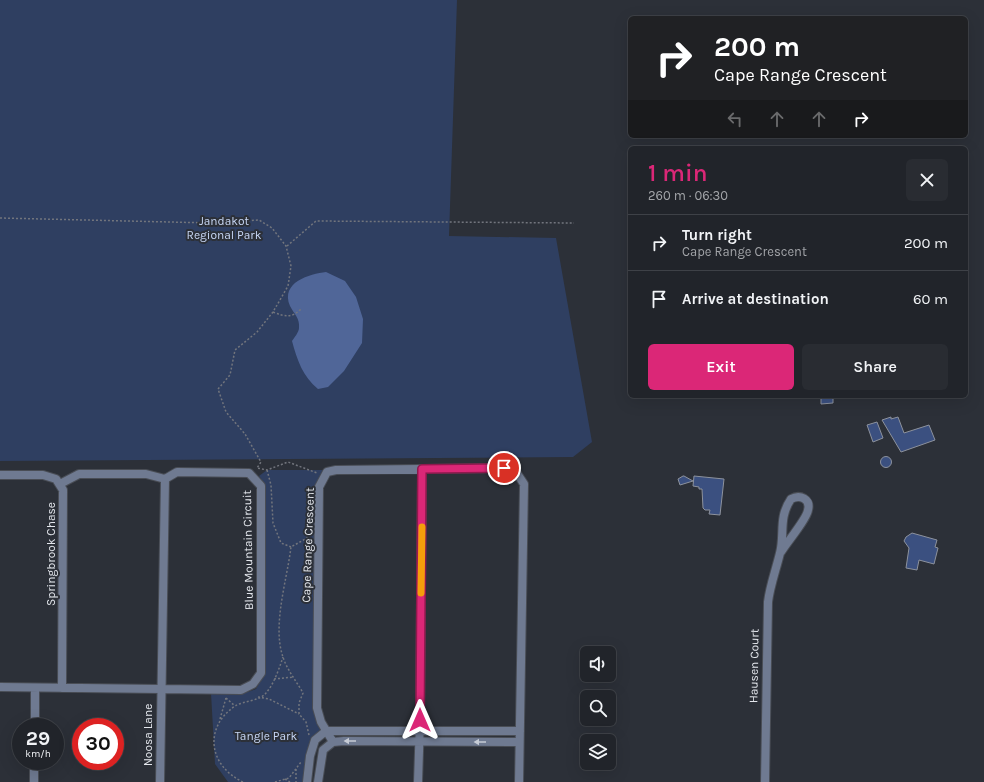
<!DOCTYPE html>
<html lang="en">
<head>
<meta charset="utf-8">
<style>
  body { margin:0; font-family:Karla,sans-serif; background:#292c32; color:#f1f3f6; height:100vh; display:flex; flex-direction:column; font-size:15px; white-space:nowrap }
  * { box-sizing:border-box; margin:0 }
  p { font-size:13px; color:#a2a4a8 }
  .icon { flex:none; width:22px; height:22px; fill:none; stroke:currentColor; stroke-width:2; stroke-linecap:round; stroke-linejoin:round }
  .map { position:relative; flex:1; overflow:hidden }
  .side { position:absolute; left:628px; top:146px; width:340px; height:252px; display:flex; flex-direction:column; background:#21242a; border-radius:6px; box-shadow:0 4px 16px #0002,0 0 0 1px #3e4147 }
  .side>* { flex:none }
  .guide { position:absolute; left:628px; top:16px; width:340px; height:122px; border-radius:6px; box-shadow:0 4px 16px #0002,0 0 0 1px #3e4147; background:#202124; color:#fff; overflow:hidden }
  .fabs { position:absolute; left:580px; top:646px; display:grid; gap:8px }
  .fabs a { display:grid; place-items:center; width:36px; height:36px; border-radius:6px; background:#21242a; box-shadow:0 4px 16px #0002,0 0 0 1px #3e4147; font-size:20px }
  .speed { position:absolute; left:12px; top:718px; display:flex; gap:8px; font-size:20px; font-weight:700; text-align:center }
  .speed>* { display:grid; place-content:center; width:52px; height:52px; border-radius:50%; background:#21242a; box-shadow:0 4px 16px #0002,0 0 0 1px #3e4147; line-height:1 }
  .speed small { font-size:10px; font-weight:400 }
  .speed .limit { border:6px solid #d22; background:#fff; color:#111 }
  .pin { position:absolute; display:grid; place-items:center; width:34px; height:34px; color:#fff; margin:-17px; border:2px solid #fff; border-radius:50%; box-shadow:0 1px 4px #0007 }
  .me { position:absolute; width:44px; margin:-22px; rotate:0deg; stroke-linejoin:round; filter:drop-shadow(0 0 3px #0008) }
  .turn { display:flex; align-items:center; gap:14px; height:84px; padding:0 20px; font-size:18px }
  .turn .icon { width:52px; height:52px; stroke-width:2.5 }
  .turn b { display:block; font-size:28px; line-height:34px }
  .lanes { display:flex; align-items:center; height:38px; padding:0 20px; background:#0003; justify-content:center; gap:20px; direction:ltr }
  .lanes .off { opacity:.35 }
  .round { display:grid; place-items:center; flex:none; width:42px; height:42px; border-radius:6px; background:#292c32 }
  .summary { display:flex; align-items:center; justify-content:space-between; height:68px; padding:0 20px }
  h1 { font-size:24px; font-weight:600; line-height:30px; color:#db2777 }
  .button { display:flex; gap:8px; margin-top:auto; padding:8px 20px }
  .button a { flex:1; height:46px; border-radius:6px; background:#db2777; color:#fff; font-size:16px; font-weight:600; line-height:46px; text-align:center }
  .button a+a { background:#292c32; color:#f1f3f6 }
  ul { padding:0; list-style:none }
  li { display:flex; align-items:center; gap:12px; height:56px; padding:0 20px; border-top:1px solid #3e4147 }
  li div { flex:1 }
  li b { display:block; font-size:15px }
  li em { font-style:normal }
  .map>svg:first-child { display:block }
</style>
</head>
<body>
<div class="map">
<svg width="984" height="782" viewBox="0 0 984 782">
  <rect width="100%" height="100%" fill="#2c3038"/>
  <path fill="#2f3f61" d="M0,0H457L449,236L556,238L592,442L573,457L0,461Z
    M267,470H325L317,486L315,709L323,730L304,782H228L215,764L211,693L248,692L256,689L264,674L265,484L259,476Z"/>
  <path fill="#506698" d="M326,272L345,281L356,297L363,319L362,343L344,371L328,387L318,389C303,377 297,360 292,341C294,338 299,332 299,328C300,318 294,314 290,306C280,282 310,274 326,272Z"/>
  <path fill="#3b5080" stroke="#8d929d" d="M821,396H833V403L821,404Z
    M891,417V419L898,417L904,433L929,425L935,440L901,452L882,420Z
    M877,422L883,438L873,442L867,425Z
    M880.5 462a5.5 5.5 0 1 1 11 0a5.5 5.5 0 1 1-11 0Z
    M683,476H684L693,481L680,485L678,479Z
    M694,476L724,479L720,515L709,514L710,510H705L703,508L702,489H699V487L693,486Z
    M912,533L937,540L935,547L938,548L934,564L919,560L917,570L906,568L909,548L904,541L906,537Z"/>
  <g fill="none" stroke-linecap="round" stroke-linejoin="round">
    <g stroke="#494d55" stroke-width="10">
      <path id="minor" d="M0,475H43L56,479L63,490L62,688
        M60,484L79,474H146L165,479
        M0,687L241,690L253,684L261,673V486L249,473L177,472L165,479L160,782
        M35,727V688
        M333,742L321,722L317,708L319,487L327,472L336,470L504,468L516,472L524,484L519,782
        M34,782V761
        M307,782L310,756L315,740L326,731H520
        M318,782L323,750L333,742L344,741L519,742
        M418,782L420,721L422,469
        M765,782L768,602C770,585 776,570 780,553C785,534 778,518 791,499C800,494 811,499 808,510C807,519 787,542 781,552"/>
    </g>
    <path stroke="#72757d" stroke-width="1.5" stroke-dasharray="2 2" stroke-linecap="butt" d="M0,218L212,223L259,220L272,228L286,246L291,266L288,286L273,312L257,332L235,350L230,375L218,389L226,412L245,434L261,462L257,468L267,470L288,462L317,473L316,474
      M287,246L316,221L574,223
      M273,312C285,317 292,318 301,309
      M267,470L271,485L273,523L281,543L291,547
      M274,679L294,677
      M258,697L269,699L299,714
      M226,698L235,706
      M220,719L226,698
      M309,735L306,722L299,714V703L303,693C297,682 287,670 283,657C272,626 287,580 291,547L307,538L310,519
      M296,769V782
      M285,779L290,782
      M243,782C209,766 203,728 235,706C243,701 260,701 266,693C274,684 279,669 283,657
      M275,782L289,778L301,762"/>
    <use href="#minor" stroke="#6f7a91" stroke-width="8"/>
  </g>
  <defs><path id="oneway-solid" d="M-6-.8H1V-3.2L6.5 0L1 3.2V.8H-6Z"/></defs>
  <g fill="#c6cbd5">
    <use href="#oneway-solid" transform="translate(350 741) rotate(-180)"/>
    <use href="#oneway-solid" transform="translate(480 742) rotate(-180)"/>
  </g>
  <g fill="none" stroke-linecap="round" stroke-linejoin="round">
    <g stroke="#8e194d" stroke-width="10">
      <path id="route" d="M420,720L422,469L504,468"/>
    </g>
    <use href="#route" stroke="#db2777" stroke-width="7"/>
    <path stroke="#f59e0b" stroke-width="7" d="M421,593L422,527"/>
  </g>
  <g text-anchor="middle" stroke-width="4" stroke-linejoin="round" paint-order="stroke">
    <g font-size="12" fill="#c8d7f5" stroke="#2c3038">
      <text x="224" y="225">Jandakot<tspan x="224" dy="14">Regional Park</tspan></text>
      <text x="266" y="740">Tangle Park</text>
    </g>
    <g font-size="12" fill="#e3e6ec" stroke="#2c3038">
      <text transform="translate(308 545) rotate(-88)" y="4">Cape Range Crescent</text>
      <text transform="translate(248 550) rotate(-91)" y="4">Blue Mountain Circuit</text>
      <text transform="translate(51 554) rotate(-90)" y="4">Springbrook Chase</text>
      <text transform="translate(754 666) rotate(-89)" y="4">Hausen Court</text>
      <text transform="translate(148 735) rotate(-90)" y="4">Noosa Lane</text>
    </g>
  </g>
</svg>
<div class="fabs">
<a><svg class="icon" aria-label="sound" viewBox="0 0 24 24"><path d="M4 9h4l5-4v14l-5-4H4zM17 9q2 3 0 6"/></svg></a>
<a><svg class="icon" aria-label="search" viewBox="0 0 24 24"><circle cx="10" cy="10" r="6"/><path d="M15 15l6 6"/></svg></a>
<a><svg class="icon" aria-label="layers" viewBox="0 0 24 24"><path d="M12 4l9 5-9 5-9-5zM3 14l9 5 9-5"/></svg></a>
</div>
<div class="speed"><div>29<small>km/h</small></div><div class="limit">30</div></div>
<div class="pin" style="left:504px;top:468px;background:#d93025"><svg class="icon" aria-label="arrive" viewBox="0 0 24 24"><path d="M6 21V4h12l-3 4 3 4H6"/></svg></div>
<svg class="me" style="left:420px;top:720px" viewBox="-20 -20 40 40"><path d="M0-17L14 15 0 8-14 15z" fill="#db2777" stroke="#fff" stroke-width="4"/></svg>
<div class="guide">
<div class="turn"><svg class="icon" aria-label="right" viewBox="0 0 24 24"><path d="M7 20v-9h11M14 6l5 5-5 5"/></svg><div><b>200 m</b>Cape Range Crescent</div></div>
<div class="lanes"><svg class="icon off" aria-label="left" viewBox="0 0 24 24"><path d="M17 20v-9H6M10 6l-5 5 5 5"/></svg><svg class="icon off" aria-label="ahead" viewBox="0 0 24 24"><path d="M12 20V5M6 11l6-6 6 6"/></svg><svg class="icon off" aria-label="ahead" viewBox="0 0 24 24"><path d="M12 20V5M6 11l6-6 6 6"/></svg><svg class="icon" aria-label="right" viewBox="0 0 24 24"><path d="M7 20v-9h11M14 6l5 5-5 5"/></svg></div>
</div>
<section class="side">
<div class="summary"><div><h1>1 min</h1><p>260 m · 06:30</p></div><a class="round"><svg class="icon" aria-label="close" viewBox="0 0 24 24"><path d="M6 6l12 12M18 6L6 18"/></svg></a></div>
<ul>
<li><svg class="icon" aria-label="right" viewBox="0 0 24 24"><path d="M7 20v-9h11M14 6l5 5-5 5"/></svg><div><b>Turn right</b><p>Cape Range Crescent</p></div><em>200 m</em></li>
<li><svg class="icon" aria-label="arrive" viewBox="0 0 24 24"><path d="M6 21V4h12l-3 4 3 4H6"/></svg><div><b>Arrive at destination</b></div><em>60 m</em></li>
</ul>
<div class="button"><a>Exit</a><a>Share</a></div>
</section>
</div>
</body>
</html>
